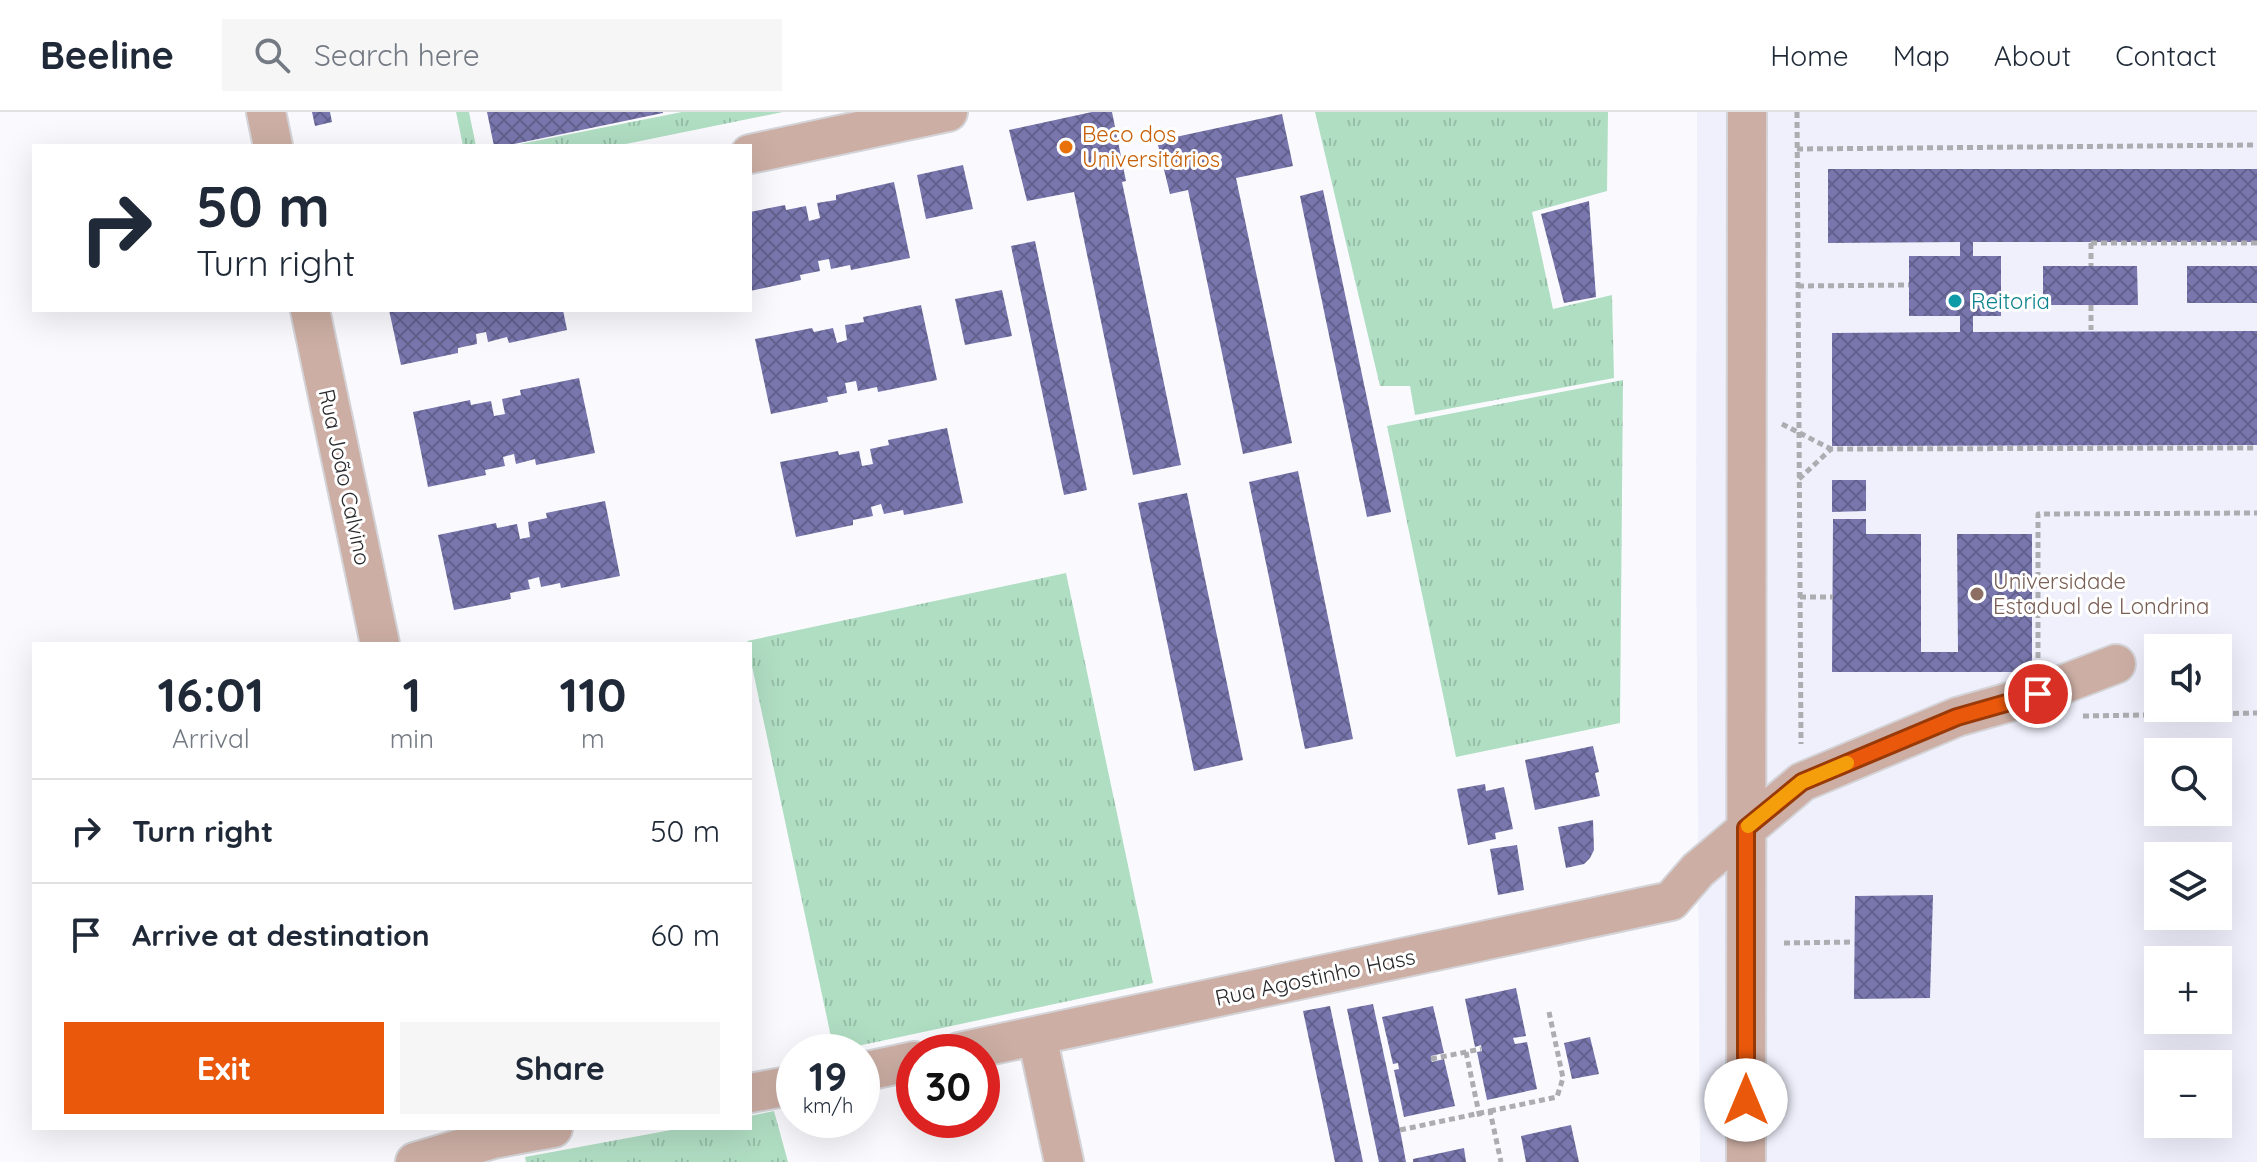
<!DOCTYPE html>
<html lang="en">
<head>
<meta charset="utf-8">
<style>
  body { margin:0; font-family:Quicksand,sans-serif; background:#f6f6f7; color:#1f2937; height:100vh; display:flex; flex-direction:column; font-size:30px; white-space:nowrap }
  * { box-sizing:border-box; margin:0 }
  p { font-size:26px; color:#747a83 }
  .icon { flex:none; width:44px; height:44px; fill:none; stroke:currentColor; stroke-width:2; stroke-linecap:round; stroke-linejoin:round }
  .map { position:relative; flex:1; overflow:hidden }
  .drawer { position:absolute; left:32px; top:530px; width:720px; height:488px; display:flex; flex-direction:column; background:#fff; border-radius:0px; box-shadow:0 8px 32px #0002 }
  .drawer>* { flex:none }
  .top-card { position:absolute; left:32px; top:32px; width:720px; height:168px; border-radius:0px; box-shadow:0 8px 32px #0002; background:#fff; color:#1f2937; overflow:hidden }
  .tools { position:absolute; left:2144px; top:522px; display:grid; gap:16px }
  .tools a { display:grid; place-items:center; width:88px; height:88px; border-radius:0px; background:#fff; box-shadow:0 8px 32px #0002; font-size:40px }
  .speed { position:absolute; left:776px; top:922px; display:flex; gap:16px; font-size:40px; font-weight:700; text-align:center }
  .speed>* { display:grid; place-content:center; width:104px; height:104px; border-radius:50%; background:#fff; box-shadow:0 8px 32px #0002; line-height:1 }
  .speed small { font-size:20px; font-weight:400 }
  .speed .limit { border:12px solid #d22; background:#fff; color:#111 }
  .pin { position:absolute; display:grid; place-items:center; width:68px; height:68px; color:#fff; margin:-34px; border:4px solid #fff; border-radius:50%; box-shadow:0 2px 8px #0007 }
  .me { position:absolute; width:88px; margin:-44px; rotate:0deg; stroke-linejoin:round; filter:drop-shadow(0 0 6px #0008) }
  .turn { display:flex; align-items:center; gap:28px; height:168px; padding:0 32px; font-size:36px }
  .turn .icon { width:104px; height:104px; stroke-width:2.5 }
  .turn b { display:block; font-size:56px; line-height:68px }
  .eta { display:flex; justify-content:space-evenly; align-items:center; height:136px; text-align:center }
  .eta b { font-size:48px; font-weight:700; line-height:56px }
  .cta { display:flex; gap:16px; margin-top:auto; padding:16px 32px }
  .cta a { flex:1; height:92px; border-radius:0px; background:#ea580c; color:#fff; font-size:32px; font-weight:700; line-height:92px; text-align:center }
  .cta a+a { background:#f6f6f7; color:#1f2937 }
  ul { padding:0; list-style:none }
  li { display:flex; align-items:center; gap:24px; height:104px; padding:0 32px; border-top:2px solid #e0e1e3 }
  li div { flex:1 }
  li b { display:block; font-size:30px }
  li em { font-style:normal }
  header { display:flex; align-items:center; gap:48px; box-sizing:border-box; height:112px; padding:0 40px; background:#fff; border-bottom:2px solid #e0e1e3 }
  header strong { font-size:38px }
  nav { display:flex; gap:44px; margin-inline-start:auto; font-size:28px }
  .search { width:560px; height:72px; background:#f6f6f7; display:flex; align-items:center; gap:20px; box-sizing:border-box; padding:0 28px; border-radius:0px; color:#747a83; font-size:30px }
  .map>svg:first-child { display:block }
</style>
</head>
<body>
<header>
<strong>Beeline</strong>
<div class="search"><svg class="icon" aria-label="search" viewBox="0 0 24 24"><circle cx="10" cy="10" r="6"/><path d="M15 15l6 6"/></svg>Search here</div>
<nav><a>Home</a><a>Map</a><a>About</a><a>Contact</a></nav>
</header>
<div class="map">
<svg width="2257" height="1050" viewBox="0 0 2257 1050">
  <defs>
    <pattern id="grass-tufts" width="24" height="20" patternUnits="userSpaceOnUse" patternTransform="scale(2)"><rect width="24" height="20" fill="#b0dec3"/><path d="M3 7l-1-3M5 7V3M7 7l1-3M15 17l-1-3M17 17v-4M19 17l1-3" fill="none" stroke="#97bea8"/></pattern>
    <pattern id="building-cross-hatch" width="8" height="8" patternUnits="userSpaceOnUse" patternTransform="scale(2)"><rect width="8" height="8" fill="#7876ad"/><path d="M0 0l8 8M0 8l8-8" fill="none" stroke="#62618d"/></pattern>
  </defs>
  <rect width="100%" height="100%" fill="#fafafe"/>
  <path fill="#f0f0fd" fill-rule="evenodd" d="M1697,0H2257V1050H1700L1696,427ZM2158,536H2218V596H2158ZM2158,640H2218V700H2158ZM2158,744H2218V804H2158ZM2158,848H2218V908H2158ZM2158,952H2218V1012H2158Z"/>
  <path fill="url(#grass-tufts)" d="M456,0H469L476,34H463Z
    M682,0H783L616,34H510Z
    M1315,0H1608L1607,79L1532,100L1553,197L1612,183L1614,266L1415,303L1410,274H1380Z
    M1623,268L1620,611L1456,645L1387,314Z
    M1066,461L1153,871L834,939L750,545V532L747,529Z
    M774,999L788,1050H526L525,1045L682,1016H750V1004Z"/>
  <path fill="url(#building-cross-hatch)" d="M312,0H330L332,10L315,14Z
    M487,0H663V1L505,34H494Z
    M1092,0H1112L1126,69L1122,70L1181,353L1133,363L1074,80L1027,89L1009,18Z
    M1282,2L1293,54L1236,66L1292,331L1243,342L1188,78L1170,82L1157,29Z
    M963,53L973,97L926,107L917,63Z
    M1828,57H2257V130H1973V144H2001V204H1973V220L2257,219V333L1832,334V221L1960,220V204H1909V144H1960V130L1828,131Z
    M894,70L910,146L851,158L850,153L831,157L829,147L818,149L820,159L800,163L801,168L750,179V100L785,93L786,98L806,94L809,109L820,106L817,91L836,88V83Z
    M1323,78L1391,400L1367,405L1300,84Z
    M1589,89L1596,185L1564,191L1541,102Z
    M1035,129L1087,378L1064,383L1011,134Z
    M2043,154H2137L2138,193H2043Z
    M2187,154H2257V191H2187Z
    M1002,178L1012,224L965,233L955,187Z
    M921,193L937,268L878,280L877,275L858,279L856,269L845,271L847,281L827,285L828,290L771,302L755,227L812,216L814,220L833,216L837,231L847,228L845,213L864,210L863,205Z
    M389,198H563L567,218L509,231L507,225L488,230L486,220L476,222L477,232L458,236V241L401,253Z
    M579,266L595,341L536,353L535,347L516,352L514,342L503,345L505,354L485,358L486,363L428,375L413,300L470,288L471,293L491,289L494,304L505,302L502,287L521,283L520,278Z
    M947,316L963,391L904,403L903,398L884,402L881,392L871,395L873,404L853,408V413L796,425L780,350L838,339L839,343L859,339L862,354L873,352L870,337L889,333L888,328Z
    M1298,359L1353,627L1305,637L1249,370Z
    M1832,368H1866V399L1832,400Z
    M1187,381L1243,648L1194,659L1138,391Z
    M605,389L620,464L561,476L560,471L541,475L539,465L528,468L530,477L510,481L511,487L454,498L438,423L496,411L497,416L517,412L520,427L530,425L528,410L547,406L546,401Z
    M1833,407H1866V422H1921V540H1958L1957,422H2032V560H1832Z
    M1593,634L1599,660L1595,661L1600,684L1535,698L1525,648Z
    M1485,672L1486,679L1504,675L1513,717L1495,721L1496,727L1468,733L1457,677Z
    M1593,708L1594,738L1590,746L1584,752L1566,756L1558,715Z
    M1517,733L1524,778L1498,783L1490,737Z
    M1933,783L1930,886L1854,887L1855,784Z
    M1516,876L1526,924L1513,926L1515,932L1527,930L1537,977L1487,988L1477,940L1482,939L1481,933L1475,935L1465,887Z
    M1373,892L1400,1018L1406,1050H1379L1347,897Z
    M1330,894L1363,1050H1335L1303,899Z
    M1433,894L1444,941L1431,944V947L1432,950L1444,947L1455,994L1404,1005L1394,958L1399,957L1398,951L1393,952L1382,905Z
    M1590,925L1599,962L1572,967L1564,931Z
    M1571,1013L1579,1050H1526L1521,1024Z
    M1464,1036L1466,1050H1413V1047Z"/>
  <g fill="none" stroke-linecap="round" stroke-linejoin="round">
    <g stroke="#d4d4d8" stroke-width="42">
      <path id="minor" d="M266,0L273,34
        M750,42L948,0
        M310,198L380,532
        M1037,924L1064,1050
        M959,940L1671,789L1698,758L1802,670L1957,605L2038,582L2116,552
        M862,960L914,949
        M750,981L794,973
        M415,1050L493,1027L553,1016
        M1746,1050L1747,0"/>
    </g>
    <path stroke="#adadb1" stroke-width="5" stroke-dasharray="6 4" stroke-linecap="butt" d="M1797,0L1801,632
      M1797,37L2257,33
      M2091,131H2257
      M2091,131V154
      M1798,174L1909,173
      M2091,193V218
      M1782,312L1831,337
      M1799,367L1831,337L2257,336
      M1800,485H1833
      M2038,546V402L2257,401
      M2083,604L2257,601
      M1784,831L1854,830
      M1466,940L1480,1006
      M1431,947L1481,937
      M1490,999L1557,985L1563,966L1549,900
      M1400,1018L1490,999L1501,1050"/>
    <use href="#minor" stroke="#ccaea4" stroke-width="38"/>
  </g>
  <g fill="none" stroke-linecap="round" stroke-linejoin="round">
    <g stroke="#983908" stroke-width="20">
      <path id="route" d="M1746,988V716L1802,670L1957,605L2038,582"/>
    </g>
    <use href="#route" stroke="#ea580c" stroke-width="14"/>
    <path stroke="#f59e0b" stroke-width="14" d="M1748,714L1802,670L1847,651"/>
  </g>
  <circle fill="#e8710a" stroke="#fff" stroke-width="3" cx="1066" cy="35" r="8"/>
  <circle fill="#0f9aa8" stroke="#fff" stroke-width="3" cx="1955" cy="189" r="8"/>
  <circle fill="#8d6e63" stroke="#fff" stroke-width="3" cx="1977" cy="482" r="8"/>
  <g text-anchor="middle" stroke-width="6" stroke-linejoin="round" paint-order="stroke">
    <g font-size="22" fill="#c56008" stroke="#fff" text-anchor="start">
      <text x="1082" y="30">Beco dos<tspan x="1082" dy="25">Universitários</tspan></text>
    </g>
    <g font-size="22" fill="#0d838f" stroke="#fff" text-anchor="start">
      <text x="1971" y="197">Reitoria</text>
    </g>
    <g font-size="22" fill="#28282b" stroke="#fff">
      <text transform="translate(345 365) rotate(78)" y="8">Rua João Calvino</text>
      <text transform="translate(1315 865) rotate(-12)" y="8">Rua Agostinho Hass</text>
    </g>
    <g font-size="22" fill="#785e54" stroke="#fff" text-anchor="start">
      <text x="1993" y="477">Universidade<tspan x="1993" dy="25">Estadual de Londrina</tspan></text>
    </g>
  </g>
</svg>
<div class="tools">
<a><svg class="icon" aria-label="sound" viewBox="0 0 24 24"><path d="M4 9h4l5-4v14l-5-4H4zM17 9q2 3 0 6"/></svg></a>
<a><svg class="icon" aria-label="search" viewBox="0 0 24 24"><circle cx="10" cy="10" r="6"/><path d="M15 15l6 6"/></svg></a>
<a><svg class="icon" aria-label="layers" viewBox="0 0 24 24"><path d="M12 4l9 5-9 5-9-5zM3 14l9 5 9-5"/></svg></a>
<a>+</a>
<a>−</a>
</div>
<div class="speed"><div>19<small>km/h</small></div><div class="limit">30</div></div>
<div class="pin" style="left:2038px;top:582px;background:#d93025"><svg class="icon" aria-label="arrive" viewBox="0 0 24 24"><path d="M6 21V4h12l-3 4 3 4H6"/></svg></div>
<svg class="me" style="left:1746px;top:988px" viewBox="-20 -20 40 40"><circle r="19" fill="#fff"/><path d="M0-13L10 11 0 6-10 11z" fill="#ea580c"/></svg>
<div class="top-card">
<div class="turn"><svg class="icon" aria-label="right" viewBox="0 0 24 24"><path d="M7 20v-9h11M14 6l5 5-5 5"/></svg><div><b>50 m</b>Turn right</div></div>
</div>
<section class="drawer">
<div class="eta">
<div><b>16:01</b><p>Arrival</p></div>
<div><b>1</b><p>min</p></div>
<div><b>110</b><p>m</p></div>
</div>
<ul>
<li><svg class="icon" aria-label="right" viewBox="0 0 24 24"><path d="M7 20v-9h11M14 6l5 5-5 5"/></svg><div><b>Turn right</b></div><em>50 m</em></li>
<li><svg class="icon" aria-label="arrive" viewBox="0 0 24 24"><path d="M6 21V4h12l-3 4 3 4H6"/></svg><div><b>Arrive at destination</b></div><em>60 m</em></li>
</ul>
<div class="cta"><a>Exit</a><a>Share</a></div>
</section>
</div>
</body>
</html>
